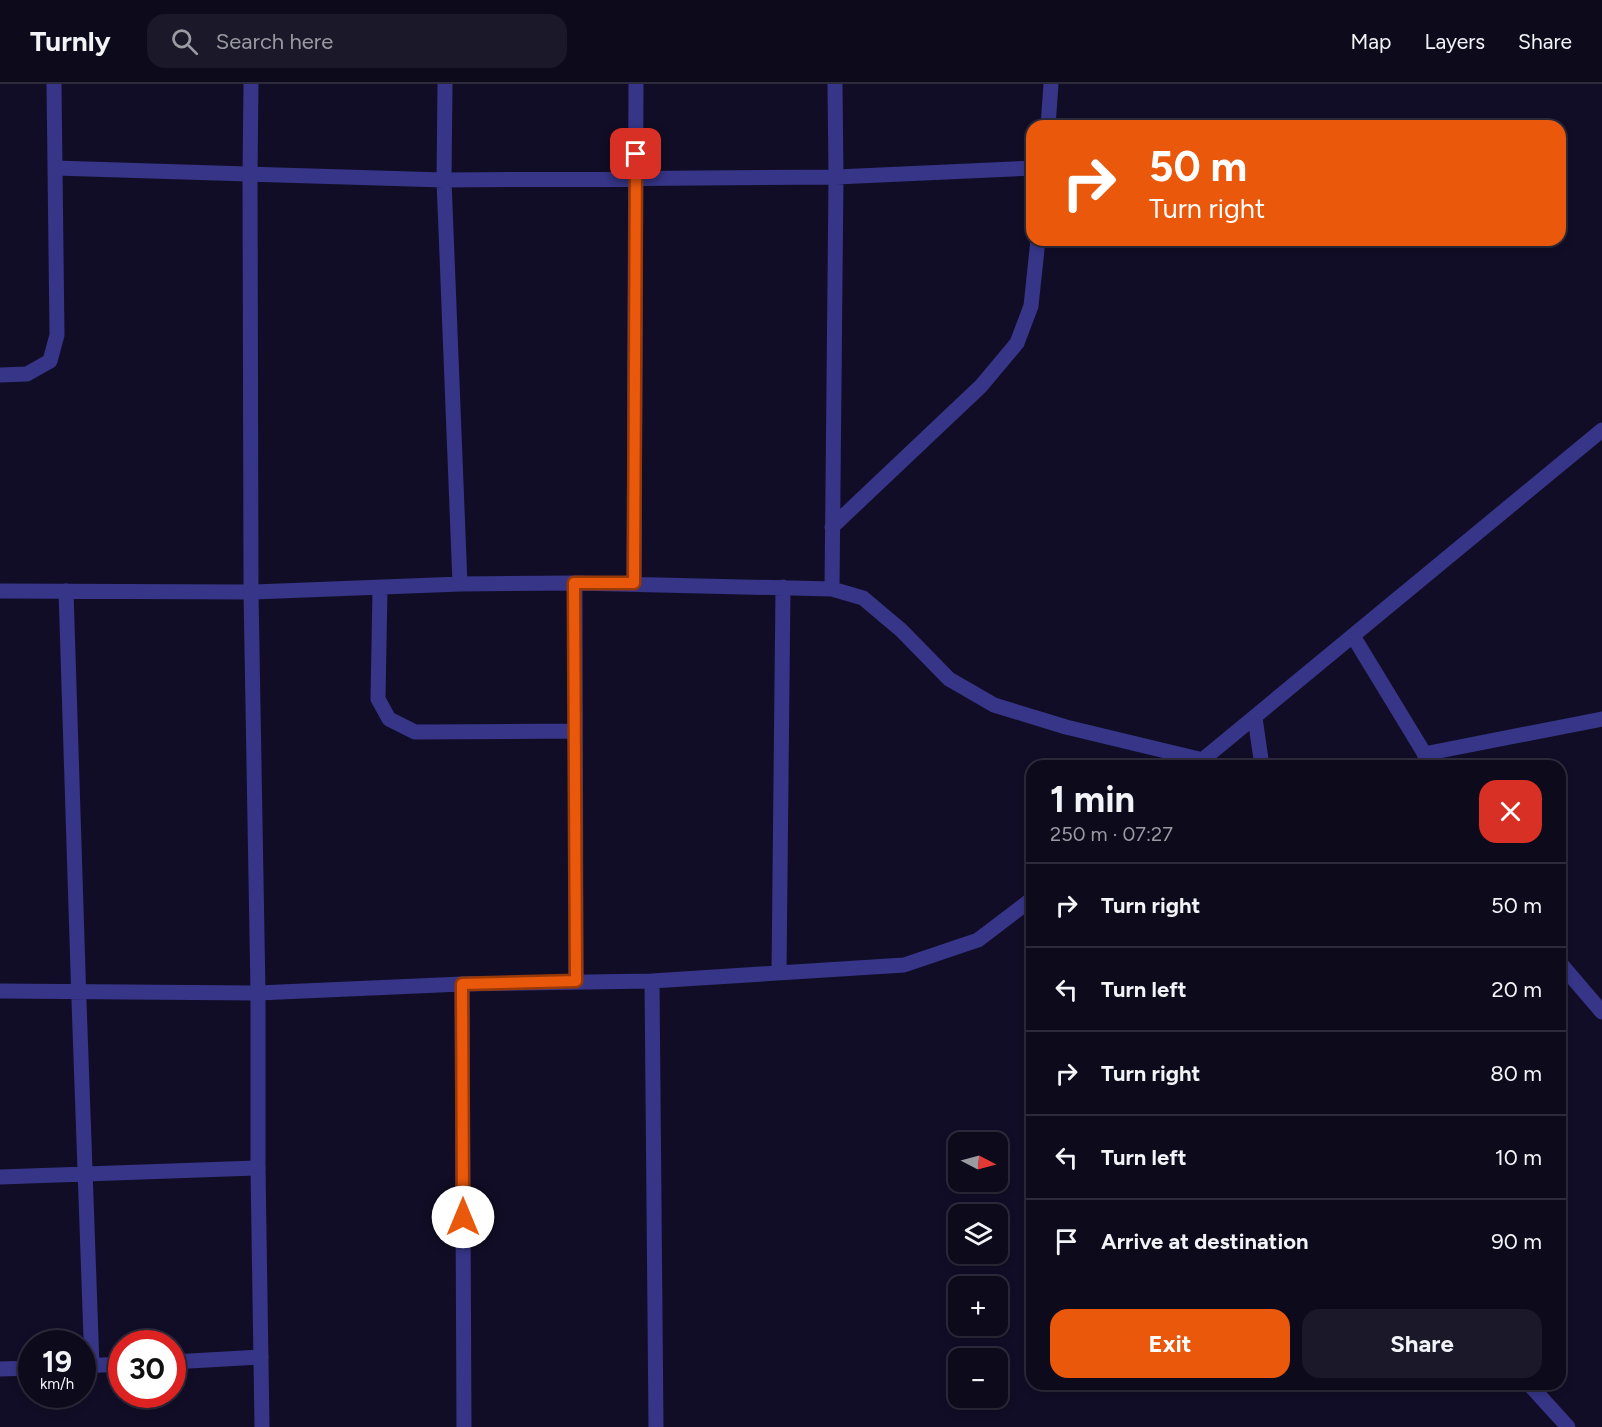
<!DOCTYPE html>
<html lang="en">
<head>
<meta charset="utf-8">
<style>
  body { margin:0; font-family:Figtree,sans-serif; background:#1b1829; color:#f1f3f6; height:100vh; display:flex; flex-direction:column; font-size:22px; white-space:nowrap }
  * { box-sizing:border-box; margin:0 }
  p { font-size:20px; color:#9a9aa3 }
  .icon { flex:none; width:33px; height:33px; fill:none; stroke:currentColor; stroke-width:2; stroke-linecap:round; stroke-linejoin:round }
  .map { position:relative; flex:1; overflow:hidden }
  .panel { position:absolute; left:1026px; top:676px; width:540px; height:630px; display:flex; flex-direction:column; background:#0d0a1c; border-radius:18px; box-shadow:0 3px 9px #0003,0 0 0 2px #2d2b3b }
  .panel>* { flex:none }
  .banner { position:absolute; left:1026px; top:36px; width:540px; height:126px; border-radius:18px; box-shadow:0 3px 9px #0003,0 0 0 2px #2d2b3b; background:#ea580c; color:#fff; overflow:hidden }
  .needle { width:39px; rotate:96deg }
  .tools { position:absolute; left:948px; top:1048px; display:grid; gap:12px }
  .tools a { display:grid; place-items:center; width:60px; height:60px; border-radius:12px; background:#0d0a1c; box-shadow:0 3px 9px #0003,0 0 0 2px #2d2b3b; font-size:30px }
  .speed { position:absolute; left:18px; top:1246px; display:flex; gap:12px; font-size:30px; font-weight:700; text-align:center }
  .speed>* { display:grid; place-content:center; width:78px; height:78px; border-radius:50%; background:#0d0a1c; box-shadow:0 3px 9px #0003,0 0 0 2px #2d2b3b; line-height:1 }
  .speed small { font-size:15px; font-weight:400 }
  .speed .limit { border:9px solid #d22; background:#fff; color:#111 }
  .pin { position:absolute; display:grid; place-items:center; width:51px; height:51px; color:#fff; margin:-26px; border-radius:12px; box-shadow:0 3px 9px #0006 }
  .me { position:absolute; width:66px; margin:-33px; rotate:0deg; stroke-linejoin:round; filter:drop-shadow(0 0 4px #0008) }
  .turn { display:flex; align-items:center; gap:21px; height:126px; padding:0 24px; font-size:27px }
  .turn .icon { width:78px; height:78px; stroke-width:2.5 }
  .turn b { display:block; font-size:42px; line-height:51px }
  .round { display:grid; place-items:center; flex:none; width:63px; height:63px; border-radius:18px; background:#1b1829 }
  .headline { display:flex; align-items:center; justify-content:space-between; height:102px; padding:0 24px }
  h1 { font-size:36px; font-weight:700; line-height:45px }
  .primary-button { display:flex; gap:12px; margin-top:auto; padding:12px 24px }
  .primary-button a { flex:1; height:69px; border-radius:18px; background:#ea580c; color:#fff; font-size:24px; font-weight:700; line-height:69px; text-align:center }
  .primary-button a+a { background:#1b1829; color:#f1f3f6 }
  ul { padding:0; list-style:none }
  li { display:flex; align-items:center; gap:18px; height:84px; padding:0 24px; border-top:2px solid #2d2b3b }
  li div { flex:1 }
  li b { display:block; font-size:22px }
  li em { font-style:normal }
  header { display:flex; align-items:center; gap:36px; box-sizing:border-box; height:84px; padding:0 30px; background:#0d0a1c; border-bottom:2px solid #2d2b3b }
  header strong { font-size:28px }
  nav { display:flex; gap:33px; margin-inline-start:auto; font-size:21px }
  .search { width:420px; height:54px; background:#1b1829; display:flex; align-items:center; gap:15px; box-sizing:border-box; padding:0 21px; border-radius:18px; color:#9a9aa3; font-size:22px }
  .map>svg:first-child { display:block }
</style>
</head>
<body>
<header>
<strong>Turnly</strong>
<div class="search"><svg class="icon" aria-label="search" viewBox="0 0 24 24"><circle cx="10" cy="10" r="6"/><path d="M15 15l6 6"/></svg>Search here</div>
<nav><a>Map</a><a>Layers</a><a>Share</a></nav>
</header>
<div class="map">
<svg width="1602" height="1343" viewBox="0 0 1602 1343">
  <rect width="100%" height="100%" fill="#110d26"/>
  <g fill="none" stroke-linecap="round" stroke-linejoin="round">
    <path stroke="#363588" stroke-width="15" d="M445,0L444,96L460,500
      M1048,42L1051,0
      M55,84L444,96L836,93L1032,84
      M0,291L27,290L50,277L57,251L54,0
      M832,443L981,302L1017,259L1031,222L1038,156
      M575,499L576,897
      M634,499L636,0
      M380,504L378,615L389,635L415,648L575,647
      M832,505L836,93L835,0
      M0,507L251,508L460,500L575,499L832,505L863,514L901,546L949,595L994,621L1066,643L1203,676
      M66,507C75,765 81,1024 92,1282
      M1353,552L1432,682
      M1255,634L1262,682
      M1424,670L1602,635
      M1195,682L1602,346
      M1560,879L1602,928
      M779,889L783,503
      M652,897L656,1343
      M462,900L464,1343
      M0,907L258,909L462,900L652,897L904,881L978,856L1032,815
      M0,1093L258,1084
      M172,1278L261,1273
      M83,1282L122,1280
      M0,1285L32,1284
      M1529,1300L1568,1343"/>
    <path stroke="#363588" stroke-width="15" d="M251,0L250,90L251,508L258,909V1084L262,1343"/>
  </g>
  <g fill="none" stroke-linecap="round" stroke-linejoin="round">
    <g stroke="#983908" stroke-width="15">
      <path id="route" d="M463,1133L462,900L576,897L574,499H634L636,70"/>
    </g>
    <use href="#route" stroke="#ea580c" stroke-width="10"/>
  </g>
</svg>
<div class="tools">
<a><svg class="needle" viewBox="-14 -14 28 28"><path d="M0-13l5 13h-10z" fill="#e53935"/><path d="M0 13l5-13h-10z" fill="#9a9aa3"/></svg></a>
<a><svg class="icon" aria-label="layers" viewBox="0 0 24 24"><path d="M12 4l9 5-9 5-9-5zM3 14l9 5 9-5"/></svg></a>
<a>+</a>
<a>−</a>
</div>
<div class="speed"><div>19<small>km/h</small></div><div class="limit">30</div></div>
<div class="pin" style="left:636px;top:70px;background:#d93025"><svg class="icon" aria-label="arrive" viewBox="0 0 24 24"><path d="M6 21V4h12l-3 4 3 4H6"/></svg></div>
<svg class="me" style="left:463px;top:1133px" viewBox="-20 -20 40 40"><circle r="19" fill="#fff"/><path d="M0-13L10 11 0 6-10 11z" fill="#ea580c"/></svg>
<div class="banner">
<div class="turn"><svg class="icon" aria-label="right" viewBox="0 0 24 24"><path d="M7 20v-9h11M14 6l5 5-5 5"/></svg><div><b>50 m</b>Turn right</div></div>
</div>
<section class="panel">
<div class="headline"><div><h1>1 min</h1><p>250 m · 07:27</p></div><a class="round" style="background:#d93025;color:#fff"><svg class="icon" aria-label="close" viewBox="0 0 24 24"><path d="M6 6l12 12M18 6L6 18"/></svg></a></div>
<ul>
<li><svg class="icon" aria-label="right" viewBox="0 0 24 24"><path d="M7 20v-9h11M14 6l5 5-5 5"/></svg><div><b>Turn right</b></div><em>50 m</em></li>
<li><svg class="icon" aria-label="left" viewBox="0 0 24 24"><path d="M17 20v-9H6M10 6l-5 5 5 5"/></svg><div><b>Turn left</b></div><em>20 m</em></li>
<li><svg class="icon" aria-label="right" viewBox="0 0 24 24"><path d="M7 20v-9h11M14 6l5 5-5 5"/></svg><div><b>Turn right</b></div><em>80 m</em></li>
<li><svg class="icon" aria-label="left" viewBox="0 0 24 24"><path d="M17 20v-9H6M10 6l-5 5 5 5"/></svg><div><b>Turn left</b></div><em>10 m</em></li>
<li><svg class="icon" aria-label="arrive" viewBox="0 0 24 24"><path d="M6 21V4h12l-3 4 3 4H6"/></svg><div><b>Arrive at destination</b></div><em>90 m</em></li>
</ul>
<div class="primary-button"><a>Exit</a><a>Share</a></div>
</section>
</div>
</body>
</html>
